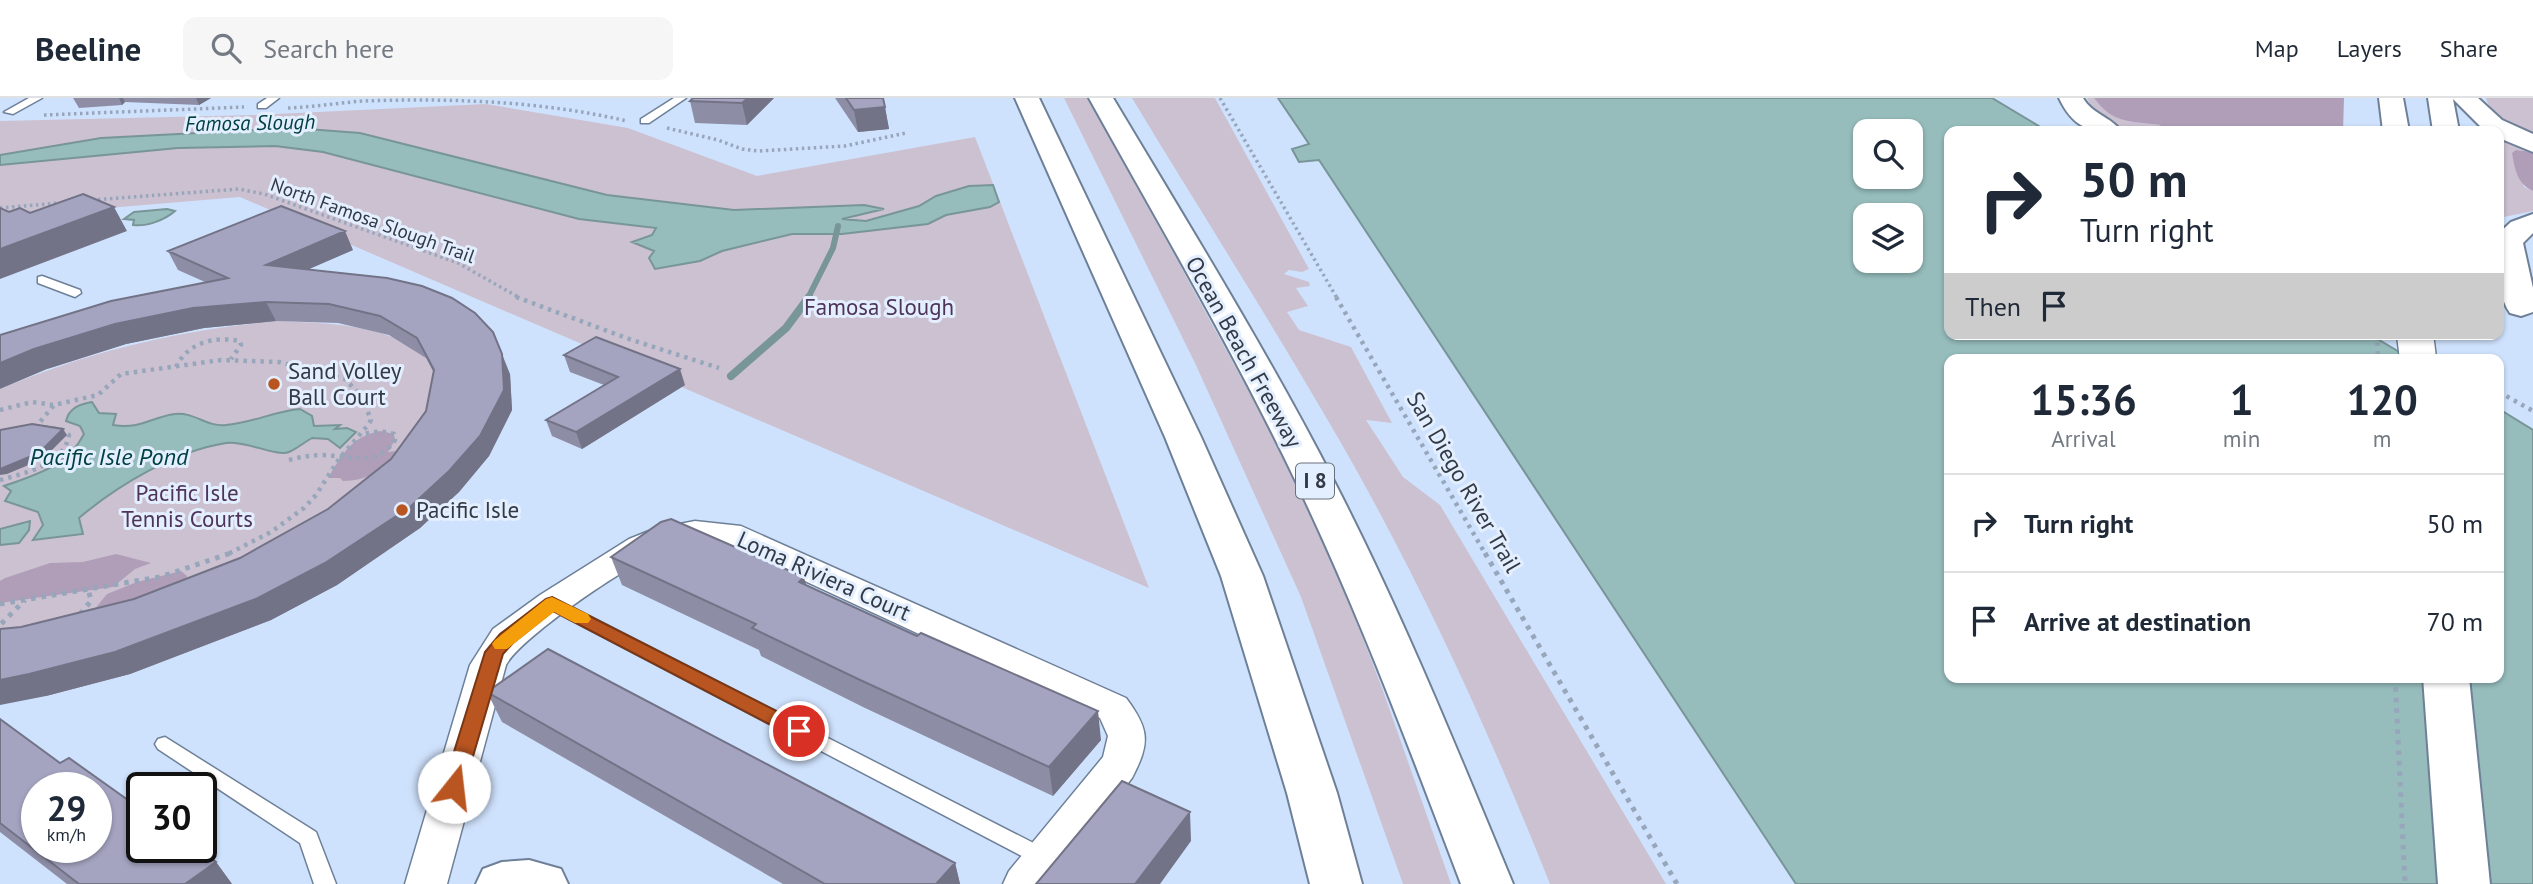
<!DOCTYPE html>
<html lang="en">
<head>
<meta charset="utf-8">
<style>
  body { margin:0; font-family:"PT Sans",sans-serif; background:#f6f6f7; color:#1f2937; height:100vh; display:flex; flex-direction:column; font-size:26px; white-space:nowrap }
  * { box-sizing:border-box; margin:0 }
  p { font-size:23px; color:#747a83 }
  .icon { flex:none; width:38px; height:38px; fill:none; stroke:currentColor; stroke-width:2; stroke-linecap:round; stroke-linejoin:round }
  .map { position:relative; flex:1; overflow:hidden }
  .details { position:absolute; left:1944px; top:256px; width:560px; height:329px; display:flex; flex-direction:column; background:#fff; border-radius:14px; box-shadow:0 2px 5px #0004 }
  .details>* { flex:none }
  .banner { position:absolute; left:1944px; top:28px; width:560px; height:214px; border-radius:14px; box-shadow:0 2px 5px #0004; background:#fff; color:#1f2937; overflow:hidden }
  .tools { position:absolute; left:1853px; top:21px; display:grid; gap:14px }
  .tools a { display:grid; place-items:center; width:70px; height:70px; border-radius:14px; background:#fff; box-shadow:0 2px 5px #0004; font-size:35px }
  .speed { position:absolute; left:21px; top:674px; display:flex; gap:14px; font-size:35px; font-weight:700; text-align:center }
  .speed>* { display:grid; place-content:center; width:91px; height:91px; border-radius:50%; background:#fff; box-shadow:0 2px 5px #0004; line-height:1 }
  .speed small { font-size:18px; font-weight:400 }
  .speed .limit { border:4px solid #111; border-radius:10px; background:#fff; color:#111 }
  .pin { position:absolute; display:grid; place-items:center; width:60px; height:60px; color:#fff; margin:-30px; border:4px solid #fff; border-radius:50%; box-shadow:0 2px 7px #0007 }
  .me { position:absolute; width:77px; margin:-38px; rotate:16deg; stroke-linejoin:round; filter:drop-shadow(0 0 5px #0008) }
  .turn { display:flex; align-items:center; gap:24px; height:147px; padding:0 21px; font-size:32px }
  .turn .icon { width:91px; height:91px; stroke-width:2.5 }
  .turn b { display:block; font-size:49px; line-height:60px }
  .then { display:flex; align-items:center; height:66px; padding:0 21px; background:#0003; gap:14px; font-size:26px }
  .eta { display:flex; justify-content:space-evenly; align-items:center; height:119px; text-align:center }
  .eta b { font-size:42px; font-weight:800; line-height:49px }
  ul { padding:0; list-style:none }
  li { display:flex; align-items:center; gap:21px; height:98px; padding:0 21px; border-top:2px solid #e0e1e3 }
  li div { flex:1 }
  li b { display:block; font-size:26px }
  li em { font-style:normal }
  header { display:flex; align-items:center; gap:42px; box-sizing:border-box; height:98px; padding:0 35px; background:#fff; border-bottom:2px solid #e0e1e3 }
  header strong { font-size:33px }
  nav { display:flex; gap:38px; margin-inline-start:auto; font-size:24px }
  .search { width:490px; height:63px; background:#f6f6f7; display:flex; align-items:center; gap:18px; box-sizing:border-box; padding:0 24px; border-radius:14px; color:#747a83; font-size:26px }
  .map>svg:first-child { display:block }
</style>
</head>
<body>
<header>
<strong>Beeline</strong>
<div class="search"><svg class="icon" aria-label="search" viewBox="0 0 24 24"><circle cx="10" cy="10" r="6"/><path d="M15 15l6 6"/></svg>Search here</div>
<nav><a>Map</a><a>Layers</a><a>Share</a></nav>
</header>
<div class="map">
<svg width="2533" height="786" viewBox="0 0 2533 786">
  <rect width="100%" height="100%" fill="#cfe2fd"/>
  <path fill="#ccc1d1" d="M1064,0H1089L1262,318L1334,465L1382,590L1451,786H1403L1301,499L1195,265Z
    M1132,0H1215L1309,171L1302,174L1289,172L1284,176L1309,184L1310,188L1296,190L1308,208L1287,214L1299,232L1351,249L1392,325L1366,322L1403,379L1440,407L1666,786H1550C1487,628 1416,473 1330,326C1266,216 1198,109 1132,0Z
    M2087,0H2094C2114,26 2130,23 2160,27L2163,33C2130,33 2103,35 2087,0Z
    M2486,0H2533V39C2516,30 2491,20 2486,0Z
    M486,6L628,30L757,78L975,39L1149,490L240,99L0,119V23L255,17Z
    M2499,34L2533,51V54L2516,52L2524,89L2533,93V113L2499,120Z
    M276,223C322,225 389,225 425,259C433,267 438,283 443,293L339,433L0,555V291C93,252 176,233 276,223Z"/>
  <path fill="#b09eb8" d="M2094,0H2344L2343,33H2163L2160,27C2130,23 2113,26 2094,0Z
    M2516,52L2533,54V93C2517,86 2515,71 2512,55Z
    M381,333L394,336L395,342L388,354L412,351C390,367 371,383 343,383L340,380H328C343,355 352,338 381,333Z
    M116,456L151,465L135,471L113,489L0,505V483L5,480L50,465L83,464Z
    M181,473L187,478L185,483L67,534L94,512L107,496L137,484Z"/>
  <path fill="#96bcbc" stroke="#789598" stroke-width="2" fill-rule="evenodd" d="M1278,0H1992L2047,33H1950V236H2369L2411,261H1950V579H2499V311L2533,332V786H1796L1319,62L1299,64L1292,51L1309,46ZM1866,33H1911V79H1866ZM1866,117H1911V163H1866Z
    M294,30L360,35L607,97L734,112L864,107L884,111L842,121L866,123L919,108L936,98L969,88L993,87L999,104L990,109L946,117L928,126L842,136H792L722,153L700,163L655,171L649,160L654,153L632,144L652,137L656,130L579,121L323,54L275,48L178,50L0,67V57L101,40Z
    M167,111L175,113C165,122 146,129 133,127L134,122L124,121L134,114Z
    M92,304L99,315L116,316L113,327C140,332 151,319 175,316C195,314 206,329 226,327C252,325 275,313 300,311L312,318L314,328L340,327L335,331L347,330L356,334L340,350L328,341L312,340C303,345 298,350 289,354C276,359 245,342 226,345C175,353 118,387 79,420L83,436L33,442L43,427L38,414L5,403L11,393L4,388C35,377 68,368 84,336L80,328L66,323C69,310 80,306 92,304Z
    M30,423L29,432L19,445L0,447V431Z"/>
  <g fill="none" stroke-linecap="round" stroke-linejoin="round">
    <path stroke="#789598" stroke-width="6" d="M808,200L833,150L838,128"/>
    <path stroke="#789598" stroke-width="8" d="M731,278L786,230L809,199"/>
    <g stroke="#6e8098" stroke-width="3">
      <path id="service" d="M29,0H42L13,16L4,14Z
        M267,0H279L266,10H258V6Z
        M674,0H686L649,25H641V21Z
        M42,178L80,192L81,195L75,199L38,185V179Z
        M552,499L1051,754L1055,760L1051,766L1044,769L1037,766L546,509L543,505L546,501Z
        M165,639L316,734L336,786H314L300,745L158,651L155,646L158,641Z"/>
    </g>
    <g stroke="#6e8098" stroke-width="3">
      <path id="minor" d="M695,423L741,428L1126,600C1150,632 1150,645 1132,680L1049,786H1003L1009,773L1103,659L1108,638L1100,620L723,445C707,444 691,443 675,447C643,456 521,538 506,567L447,786H405L470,567L493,531L540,497L629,441L654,431Z"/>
    </g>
    <g stroke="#6e8098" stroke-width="4">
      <path id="tertiary" d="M529,762L561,771L568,786H476L483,771L502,764Z"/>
    </g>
    <g stroke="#6e8098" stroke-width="4">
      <path id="primary" d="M2059,0H2083C2092,16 2111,19 2121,33C2089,34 2074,31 2059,0Z
        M2379,0H2403L2409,33H2383Z
        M2428,0H2478L2502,22L2533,36V54L2499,40V33L2484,32L2453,1L2459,33H2433Z
        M2533,116V135L2523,145L2533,190V214L2521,218L2510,215C2495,194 2499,160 2499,135L2511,124Z
        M2423,579H2469L2490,786H2438Z"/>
    </g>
    <g stroke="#6e8098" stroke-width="4">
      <path id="motorway" d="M1015,0H1039L1201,339L1263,478L1337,695L1362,786H1310L1287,695L1221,478L1165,339Z
        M1089,0H1113C1189,127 1267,253 1335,385C1402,515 1457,651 1513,786H1461C1410,652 1360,518 1298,388C1235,255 1160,128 1089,0Z"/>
    </g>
    <path stroke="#97a6bb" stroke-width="3.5" stroke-dasharray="2.5 3.5" stroke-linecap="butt" d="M1220,0L1337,200
      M288,10C313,9 338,5 363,3C452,0 541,3 627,23
      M44,17L244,9
      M667,30L718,42L742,51L759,53L845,48L906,35
      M92,102L239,91L264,96L458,165L520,200
      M0,110L58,105"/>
    <path stroke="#97a6bb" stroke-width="4.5" stroke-dasharray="3.5 5" stroke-linecap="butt" d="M516,199L629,241L719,270
      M1336,199L1486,457
      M2377,236L2378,261
      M176,269C188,244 215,238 240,243L241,247L231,261
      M2499,294L2533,313
      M0,312L32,304L53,307
      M35,330L54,307L98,297L121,276L221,262L279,264L345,281L362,299L371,322L368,327L339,361L316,397L304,410L271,434L226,457
      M289,362C300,359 311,357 323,357C350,358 377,370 395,342L394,336L381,333L363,336
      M0,382C25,375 64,367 69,337L62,332L45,329"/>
    <path stroke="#97a6bb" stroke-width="5" stroke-dasharray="4.5 6" stroke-linecap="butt" d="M1485,455L1677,786
      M0,506L160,479L231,455
      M80,516L91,503L89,494
      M2,536L1,526L25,502
      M2395,579L2405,786"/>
    <use href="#service" fill="#fff" fill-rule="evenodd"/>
    <use href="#minor" fill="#fff" fill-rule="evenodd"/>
    <use href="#tertiary" fill="#fff" fill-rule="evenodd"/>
    <use href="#primary" fill="#fff" fill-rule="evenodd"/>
    <use href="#motorway" fill="#fff" fill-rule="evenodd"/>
    <g stroke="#6e8098" stroke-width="39" stroke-linecap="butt">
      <path id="primary-bridge" d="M2415,236L2418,261"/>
    </g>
    <use href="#primary-bridge" stroke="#fff" stroke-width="36"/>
  </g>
  <path fill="#8d8da6" d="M73,0H211L199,7L125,4L122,7L79,10Z
    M693,0H774L747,27L695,25L690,3Z
    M835,0H883L889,31L858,34Z
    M353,152L308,171L510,276L512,312L489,358L459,394L420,430L337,487L271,522L130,576L46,598L21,529L134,501L240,460L328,411L391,361L426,313L434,275L426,260L389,237L338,225L276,223L204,230L126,246L47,271L205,184L178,172L168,153Z
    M564,257L685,287L582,351L552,338L546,322L604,287L570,274Z
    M611,459L806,487L1101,642L1053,698L865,610L761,558L759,552L622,487Z
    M487,594L955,765L960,786H783L502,624Z
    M0,621L60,665L216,764L232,786H67L0,734Z"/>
  <path fill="#737387" d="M119,0H123L125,4L122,7Z
    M196,0H211L199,7Z
    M748,0H774L747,27L742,5Z
    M885,9L889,31L858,34L854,12Z
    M114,109L127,133L0,181V151Z
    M345,133L353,152L275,186L266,167Z
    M266,204L276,223L204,230L126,246L47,271L0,291V265L34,251L115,226L193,210Z
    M502,256L510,276L512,312L489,358L459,394L420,430L337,487L271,522L130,576L46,598L0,607V582L258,500Z
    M680,271L685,287L582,351L576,334Z
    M63,331L67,337L43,361L7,376L0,377V371Z
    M804,479L812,508L799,484Z
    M1098,613L1101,642L1053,698L1049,669Z
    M1190,714L1191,743L1160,786H1135Z
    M216,764L232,786H185Z
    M955,765L960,786H936Z"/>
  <path fill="#a4a4c1" stroke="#737387" stroke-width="2" fill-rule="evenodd" d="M693,0H748L742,5L690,3Z
    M846,0H883L885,9L854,12Z
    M83,96L114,109L0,151V110L9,114L20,110L30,115Z
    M281,108L345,133L266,167L387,180L422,188L452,200L475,215L493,234L502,256L504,292L480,338L449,373L410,409L325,465L258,500L115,554L29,576L0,582V531L21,529L134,501L240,460L328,411L391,361L426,313L434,272L417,240L380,218L329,206L266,204L193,210L115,226L34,251L0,265V237L111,203L228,180L168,153Z
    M596,239L680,271L576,334L546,322L618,279L564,257Z
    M32,326L63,331L39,355L0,371V332Z
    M671,421L804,479L799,484L917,538L921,535L1098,613L1049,669L858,581L752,530L756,526L611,459L661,424Z
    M548,551L955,765L936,786H825L487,594Z
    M0,621L60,665L69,660L142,712V749H195L216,764L185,786H79L0,725ZM37,690H96V749H37Z
    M1122,683L1190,714L1135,786H1036Z"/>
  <path fill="#b95520" stroke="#783715" stroke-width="2" d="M552,499L806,628L808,633L806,638L799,640L792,638L553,513L513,545L503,556L464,689L461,694L454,697L446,694L443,689L485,554L500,536L546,501Z"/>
  <path fill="#f59e0b" d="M552,499L588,516L591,521L588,525H575L554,514L507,551H495L492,546L495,542L546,501Z"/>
  <g fill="#b95520" stroke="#e3efff" stroke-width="2.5">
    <circle cx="274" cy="286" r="7"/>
    <circle cx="402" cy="412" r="7"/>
  </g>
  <g text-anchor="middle" stroke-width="6" stroke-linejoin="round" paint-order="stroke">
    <g font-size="19" fill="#333a45" stroke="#e3efff">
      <text transform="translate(373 122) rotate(20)" y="7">North Famosa Slough Trail</text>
    </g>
    <g font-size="21" font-style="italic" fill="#014041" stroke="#e3efff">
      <text transform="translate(250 25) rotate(-1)" y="7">Famosa Slough</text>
    </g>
    <rect fill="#e3efff" stroke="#68707d" stroke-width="2" x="1296" y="365.5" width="38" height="35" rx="5"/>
    <g font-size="21" font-weight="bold" fill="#333a45">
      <text x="1315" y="390">I 8</text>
    </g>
    <g font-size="23" fill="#4f345a" stroke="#e3efff">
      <text x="879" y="217">Famosa Slough</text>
      <text x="187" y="403">Pacific Isle<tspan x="187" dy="26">Tennis Courts</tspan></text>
    </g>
    <g font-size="23" fill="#333a45" stroke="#e3efff">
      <text transform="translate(1244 254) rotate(61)" y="8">Ocean Beach Freeway</text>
      <text transform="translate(1464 384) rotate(60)" y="8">San Diego River Trail</text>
      <text transform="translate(824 478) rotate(24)" y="8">Loma Riviera Court</text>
    </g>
    <g font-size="23" fill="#333a45" stroke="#e3efff" text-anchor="start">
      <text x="288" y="281">Sand Volley<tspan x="288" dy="26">Ball Court</tspan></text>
      <text x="416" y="420">Pacific Isle</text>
    </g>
    <g font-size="24" font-style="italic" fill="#014041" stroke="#e3efff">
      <text x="109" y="367">Pacific Isle Pond</text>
    </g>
  </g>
</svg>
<div class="tools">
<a><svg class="icon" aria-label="search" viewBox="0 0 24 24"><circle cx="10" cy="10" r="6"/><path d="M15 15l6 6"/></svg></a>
<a><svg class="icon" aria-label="layers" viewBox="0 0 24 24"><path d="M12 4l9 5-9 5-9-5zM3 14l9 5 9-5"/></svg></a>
</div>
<div class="speed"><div>29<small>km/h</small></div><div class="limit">30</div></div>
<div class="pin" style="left:799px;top:633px;background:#d93025"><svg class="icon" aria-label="arrive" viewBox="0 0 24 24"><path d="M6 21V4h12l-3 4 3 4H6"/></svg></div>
<svg class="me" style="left:454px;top:689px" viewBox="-20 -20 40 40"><circle r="19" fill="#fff"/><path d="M0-13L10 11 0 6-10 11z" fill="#b95520"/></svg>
<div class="banner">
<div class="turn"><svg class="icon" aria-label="right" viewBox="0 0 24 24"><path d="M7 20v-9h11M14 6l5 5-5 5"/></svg><div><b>50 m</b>Turn right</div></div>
<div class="then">Then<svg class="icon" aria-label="arrive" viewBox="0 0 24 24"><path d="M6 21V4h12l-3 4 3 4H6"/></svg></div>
</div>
<section class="details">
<div class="eta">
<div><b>15:36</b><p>Arrival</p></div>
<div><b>1</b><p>min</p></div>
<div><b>120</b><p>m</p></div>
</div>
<ul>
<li><svg class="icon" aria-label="right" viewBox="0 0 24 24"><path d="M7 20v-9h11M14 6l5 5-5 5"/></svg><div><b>Turn right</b></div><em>50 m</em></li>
<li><svg class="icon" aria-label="arrive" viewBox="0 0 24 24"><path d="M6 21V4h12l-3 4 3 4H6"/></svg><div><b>Arrive at destination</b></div><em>70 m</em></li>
</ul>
</section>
</div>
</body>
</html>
